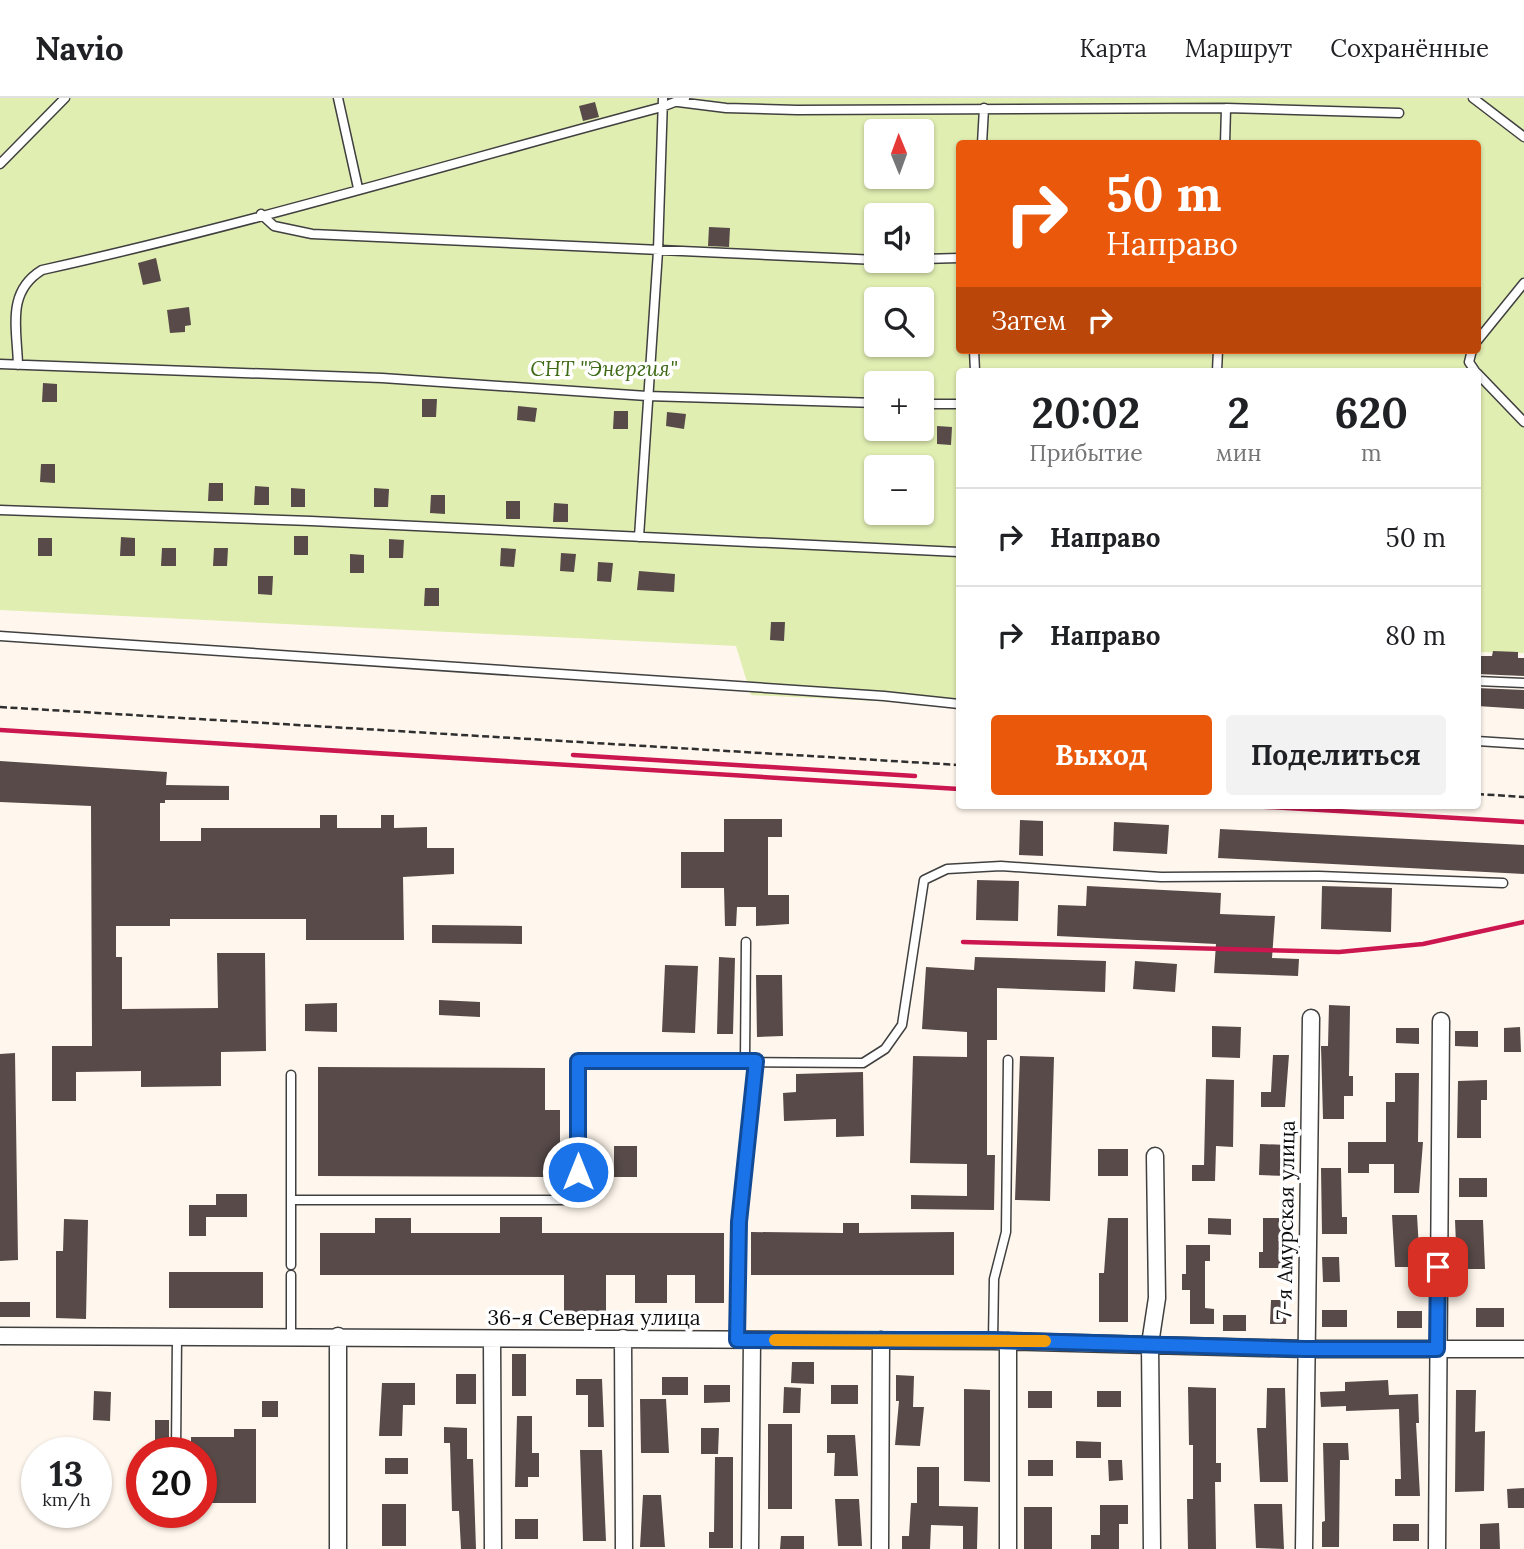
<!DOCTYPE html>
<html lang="ru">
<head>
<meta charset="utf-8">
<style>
  body { margin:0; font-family:Lora,serif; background:#f2f2f2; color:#202124; height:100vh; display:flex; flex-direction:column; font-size:26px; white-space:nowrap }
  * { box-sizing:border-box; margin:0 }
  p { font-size:23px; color:#757577 }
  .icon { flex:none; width:38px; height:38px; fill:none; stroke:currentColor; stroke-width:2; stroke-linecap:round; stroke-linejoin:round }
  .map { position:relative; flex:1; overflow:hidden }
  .sheet { position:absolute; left:956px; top:270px; width:525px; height:441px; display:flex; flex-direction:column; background:#fff; border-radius:7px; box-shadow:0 2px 5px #0004 }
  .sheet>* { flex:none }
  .top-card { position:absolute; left:956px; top:42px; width:525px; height:214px; border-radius:7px; box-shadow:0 2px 5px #0004; background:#ea580c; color:#fff; overflow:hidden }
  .needle { width:46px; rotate:359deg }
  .fabs { position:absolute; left:864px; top:21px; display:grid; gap:14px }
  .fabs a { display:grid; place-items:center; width:70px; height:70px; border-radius:7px; background:#fff; box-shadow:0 2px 5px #0004; font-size:35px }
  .speed { position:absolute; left:21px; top:1339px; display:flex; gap:14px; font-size:35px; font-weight:700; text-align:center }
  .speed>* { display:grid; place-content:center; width:91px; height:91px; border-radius:50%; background:#fff; box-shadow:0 2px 5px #0004; line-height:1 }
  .speed small { font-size:18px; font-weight:400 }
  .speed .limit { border:10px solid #d22; background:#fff; color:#111 }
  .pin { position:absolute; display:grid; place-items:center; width:60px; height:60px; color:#fff; margin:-30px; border-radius:14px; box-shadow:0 4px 10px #0006 }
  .me { position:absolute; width:77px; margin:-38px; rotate:0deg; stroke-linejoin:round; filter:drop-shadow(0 0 5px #0008) }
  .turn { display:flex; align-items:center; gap:24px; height:147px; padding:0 35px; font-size:32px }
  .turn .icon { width:91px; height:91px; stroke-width:2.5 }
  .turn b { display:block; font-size:49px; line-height:60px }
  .then { display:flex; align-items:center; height:66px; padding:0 35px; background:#0003; gap:14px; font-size:26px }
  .eta { display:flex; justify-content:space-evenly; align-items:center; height:119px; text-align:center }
  .eta b { font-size:42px; font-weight:800; line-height:49px }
  .primary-button { display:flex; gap:14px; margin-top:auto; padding:14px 35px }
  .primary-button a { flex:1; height:80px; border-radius:7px; background:#ea580c; color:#fff; font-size:28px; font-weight:800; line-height:80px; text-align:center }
  .primary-button a+a { background:#f2f2f2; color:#202124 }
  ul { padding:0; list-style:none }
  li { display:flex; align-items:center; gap:21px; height:98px; padding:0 35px; border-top:2px solid #e0e0e0 }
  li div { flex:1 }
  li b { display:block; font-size:26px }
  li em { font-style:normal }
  header { display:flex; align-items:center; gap:42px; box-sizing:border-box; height:98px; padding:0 35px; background:#fff; border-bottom:2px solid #e0e0e0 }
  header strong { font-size:33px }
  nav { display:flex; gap:38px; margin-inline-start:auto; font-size:24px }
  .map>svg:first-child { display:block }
</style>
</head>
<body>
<header>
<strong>Navio</strong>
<nav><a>Карта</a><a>Маршрут</a><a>Сохранённые</a></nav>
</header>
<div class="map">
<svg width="1524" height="1451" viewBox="0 0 1524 1451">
  <rect width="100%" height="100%" fill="#fff7ed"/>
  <path fill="#e1eeb2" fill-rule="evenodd" d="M0,0H1524V555L1477,554V273H959V607L751,597L736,548L0,512ZM877,33H922V79H877ZM959,46H1477V252H959ZM877,117H922V163H877ZM877,201H922V247H877ZM877,285H922V331H877ZM877,369H922V415H877Z"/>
  <path fill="#574a48" d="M595,4L599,19L583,23L579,8Z
    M709,129L730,130L729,149L708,148Z
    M156,160L161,183L143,187L138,165Z
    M189,209L191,227L185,228V234L170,235L167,212Z
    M43,285L57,286V304H42Z
    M422,301H437L436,319H422Z
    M518,308L537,310L535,324L517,322Z
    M614,313H628V331H613Z
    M667,314L686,316L684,331L666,328Z
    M937,328L952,329L951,347L937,346Z
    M41,366H55V385L40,384Z
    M209,385H223V403H208Z
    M255,388L269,389V407H254Z
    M291,390L305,391V409H291Z
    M374,390L389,391L388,409H374Z
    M431,397H445V416L430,415Z
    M506,403H520V421H506Z
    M554,405L568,406V424H553Z
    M294,438H308V457H294Z
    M121,439L135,440V458H120Z
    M38,440H52V458H38Z
    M389,441L404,442L403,460H389Z
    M162,450H176V468H161Z
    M214,450H228L227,468H213Z
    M501,450L516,451L514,469L500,468Z
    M561,455L576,456L574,474L560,473Z
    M350,456L364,457V475H350Z
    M598,464L613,465L611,484L597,483Z
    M639,473L675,476L674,494L637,492Z
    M258,478H273L272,497L258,496Z
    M425,490H439V508H424Z
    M771,524H785L784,543L770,542Z
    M1493,553L1518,554V560H1524V578L1477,576V558H1492Z
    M1477,590L1524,592V611L1477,608Z
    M0,663L167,674L166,687L229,688V702H165V705H160V743H201V730H320V717H337V730H381V717H394V730L427,729V750H454V776L403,779L404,842H306V821H170V828H116V859H122V911L218,910L217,855H265L266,953L221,954V988L141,989V973L76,974V1003H52V948H92L91,708L0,704Z
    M724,721H782V739H768V797H789V826L756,828V809H737L736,828H725L724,790H681V754H724Z
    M1020,722L1043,723V758L1019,757Z
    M1114,724L1169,727L1167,756L1113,753Z
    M1220,731L1524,747V776L1218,760Z
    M977,782L1019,783L1018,823L976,822Z
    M1087,788L1221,795L1220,816L1275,818L1272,860L1299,861L1298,878L1214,875L1216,846L1057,838L1058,807L1086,808Z
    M1322,788L1392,790L1391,834L1321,831Z
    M432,827L522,828V846L432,845Z
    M719,859L735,860L733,936H717Z
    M975,859L1106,863L1105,894L997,890V942H987V1057H995L994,1112L911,1111V1097L967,1098V1066L910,1065L913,958L967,959V934L922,931L926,869L974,872Z
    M1135,863L1177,866L1175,894L1133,891Z
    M665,867L698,868L695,935L662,934Z
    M756,877H782L783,938L757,939Z
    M439,902L480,904V919L439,917Z
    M337,905V934L305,933V906Z
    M1329,907L1350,908L1349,978H1353V998H1344V1021H1323L1321,948H1328Z
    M1212,928L1241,929L1240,960L1212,959Z
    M1520,929L1521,954H1504V930Z
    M1396,930H1419V946L1396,945Z
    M1455,933H1478V949L1455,948Z
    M15,955L18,1162L0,1163V956Z
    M1273,957H1289L1285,1009H1261V994H1271Z
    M1020,958L1054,959L1050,1103L1015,1102Z
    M318,969L545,970V1012H560V1063H545V1079L318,1078Z
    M863,974L864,1038L836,1039V1021L784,1023L783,995L796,994V976Z
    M1395,975H1419L1418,1044H1423L1419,1095H1394V1066H1369V1075H1348V1044H1386V1004H1395Z
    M1206,981L1234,982L1233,1049L1216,1048L1215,1083H1192V1067H1204Z
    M1487,982V1002H1481V1040H1457L1458,983Z
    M1260,1046L1288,1047L1287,1078L1259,1077Z
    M614,1048H637V1079H614Z
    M1098,1051H1128V1078H1098Z
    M1321,1070H1341L1342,1119H1347V1136H1322Z
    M1459,1080H1487V1099H1459Z
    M216,1096H247V1119H206V1138H189V1107H216Z
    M1392,1117H1417L1420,1169H1395Z
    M500,1119H542V1135H724V1205H695V1177H667V1205H635V1177H606V1228H564V1177H320V1135H375V1120H411V1135H500Z
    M1108,1120H1128V1224H1099V1175H1104Z
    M1208,1120L1231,1121V1137L1208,1136Z
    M1263,1120H1287V1136H1282V1170H1259V1154H1263Z
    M64,1121L88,1122L86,1221L56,1220V1153H63Z
    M1455,1122H1483L1485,1171H1457Z
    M843,1125H859V1135L954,1134V1177H751V1134L843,1135Z
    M1186,1147H1210V1163H1205V1210L1214,1211V1226H1190V1192H1182V1176H1186Z
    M1322,1159H1339L1340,1184H1323Z
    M169,1174H263V1210H169Z
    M1271,1202H1287L1286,1226H1270Z
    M0,1204H30V1219H0Z
    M1476,1210H1504V1229H1476Z
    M1322,1212H1347V1229H1322Z
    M1397,1213H1422V1230H1397Z
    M1223,1217H1246V1233H1223Z
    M512,1256H526V1298H512Z
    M792,1264H814V1286L791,1285Z
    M456,1276H476V1306H456Z
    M896,1277L914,1278L913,1309H924L920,1348L895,1347L899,1303H896Z
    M662,1279H688V1297H662Z
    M576,1281H602L604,1329H588V1297H576Z
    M1388,1282L1389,1297L1418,1296L1419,1325H1416L1420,1398H1395V1381H1401L1399,1311L1346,1313V1308L1321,1309L1320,1294L1345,1293V1284Z
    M382,1285H415V1307H403L402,1338H379Z
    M704,1287H730V1304L704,1305Z
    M831,1287H858V1306H831Z
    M784,1289L801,1290L800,1315H783Z
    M1188,1289L1216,1290V1365H1221V1384H1215L1216,1451H1188L1187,1401H1193V1347H1189Z
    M1267,1290H1285L1288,1384H1260L1257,1330H1266Z
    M964,1291L990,1292V1384L964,1383Z
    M1456,1292H1476L1475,1334L1485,1333L1484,1393L1455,1394Z
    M94,1293L111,1294L110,1323L93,1322Z
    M1028,1293H1052V1310H1028Z
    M1097,1293H1121V1309H1097Z
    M640,1301H666L669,1355H641Z
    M262,1303H278V1319H262Z
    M517,1318H532V1355H539V1379H528V1389H515Z
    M155,1322H169V1352H155Z
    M768,1326H792V1411H768Z
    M444,1329L467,1330V1361H473L476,1451H461L459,1413H452L450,1345H444Z
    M701,1330H719L718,1356H701Z
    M234,1331H256V1405H201V1354H191V1339H234Z
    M827,1337H855L858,1378H834L835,1355H827Z
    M1076,1343L1101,1344V1360H1076Z
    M1323,1345H1348L1349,1362H1340L1339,1449H1322V1424L1325,1423Z
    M580,1352H602L606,1443H583Z
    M715,1359H733V1450H709V1434H714Z
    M385,1360H408V1376H385Z
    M1028,1362H1053V1378H1028Z
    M1108,1362H1122L1123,1382L1109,1383Z
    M917,1369H939V1408L978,1409L977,1451H963V1428L931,1427L930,1451H902V1438H909L911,1405H917Z
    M1524,1390V1410H1508L1507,1391Z
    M643,1397H661L665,1449H640Z
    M835,1401H859L862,1448H838Z
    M382,1406H406V1448H382Z
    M1254,1406H1282L1284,1451L1256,1450Z
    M1100,1407H1128V1426H1119V1451H1091V1437H1100Z
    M1024,1409H1052V1451H1024Z
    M515,1421H538V1441H515Z
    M1499,1425L1500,1451H1480V1426Z
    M1393,1426H1419V1443H1393Z
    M781,1438H804V1451H780Z"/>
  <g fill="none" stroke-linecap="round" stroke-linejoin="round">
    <g stroke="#404040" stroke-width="11">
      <path id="lane" d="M338,0L358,90
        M1473,0L1524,39
        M678,4L726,10L797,12L1226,10L1399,15
        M982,46L984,10
        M1225,46L1226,10
        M0,66L65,0
        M261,116L274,128L312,136L877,162
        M922,161L959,160
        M1477,243L1524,185
        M974,252L975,273
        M1472,252L1469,264L1475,273
        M0,266L382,280L647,298L877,305
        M18,267C17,230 6,194 42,172C250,126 455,64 662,9L685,0
        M1217,273L1218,252
        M1477,275L1524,324
        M922,306H959
        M0,412L311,423L959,454
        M639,439L658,153L663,0
        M0,538L884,598L959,606
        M1477,583L1524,585
        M1477,643L1524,646
        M745,963L746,844
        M291,977V1167
        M291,1102H578V963L863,965L885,951L902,927L924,782L947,771L1001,768L1161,779L1319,778L1503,785
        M291,1177V1238
        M737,1242L739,1124L756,963
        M993,1243L994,1181L1006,1134L1008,962
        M176,1354L177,1238"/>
    </g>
    <g stroke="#404040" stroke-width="19">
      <path id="street" d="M0,1238L993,1243L1305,1251H1524
        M338,1238V1451
        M623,1240L624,1451
        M492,1241L493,1451
        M1008,1243V1451
        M750,1451L752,1242
        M880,1451L881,1242
        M1152,1451L1150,1246L1157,1200L1155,1058
        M1304,1451L1311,920
        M1437,1451L1441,923"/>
    </g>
    <path stroke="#2f2f2f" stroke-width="2.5" stroke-dasharray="7 3.5" stroke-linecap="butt" d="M0,609L959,667
      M1477,696L1524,699"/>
    <use href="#lane" stroke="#fff" stroke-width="8"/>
    <use href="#street" stroke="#fff" stroke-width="16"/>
    <path stroke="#cc1650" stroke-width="4.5" d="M0,632L959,691
      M573,657L915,678
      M1234,707L1524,724
      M963,844L1339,854L1423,846L1524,824"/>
  </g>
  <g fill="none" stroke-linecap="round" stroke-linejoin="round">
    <g stroke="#114b97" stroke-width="18">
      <path id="route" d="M578,1074V963H756L739,1124L737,1242H993L1305,1251H1437L1438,1169"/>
    </g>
    <use href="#route" stroke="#1a73e8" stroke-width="12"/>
    <path stroke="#f59e0b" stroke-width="12" d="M775,1242L1045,1243"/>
  </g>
  <g text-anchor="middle" stroke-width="7" stroke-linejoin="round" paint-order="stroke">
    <g font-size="21" font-style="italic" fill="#3f6b16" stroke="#fff">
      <text x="604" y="278">СНТ "Энергия"</text>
    </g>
    <g font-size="21" fill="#0d0d0d" stroke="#fff">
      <text transform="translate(1286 1122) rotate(-89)" y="7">7-я Амурская улица</text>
      <text x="594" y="1227">36-я Северная улица</text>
    </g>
  </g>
</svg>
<div class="fabs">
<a><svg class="needle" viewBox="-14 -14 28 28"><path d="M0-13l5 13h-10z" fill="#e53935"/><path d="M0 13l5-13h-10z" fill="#757577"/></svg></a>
<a><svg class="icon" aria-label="sound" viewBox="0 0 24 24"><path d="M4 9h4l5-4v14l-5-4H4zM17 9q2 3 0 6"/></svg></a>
<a><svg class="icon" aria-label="search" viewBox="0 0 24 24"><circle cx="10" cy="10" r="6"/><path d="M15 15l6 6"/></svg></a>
<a>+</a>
<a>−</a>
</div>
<div class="speed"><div>13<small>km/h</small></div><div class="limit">20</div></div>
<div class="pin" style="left:1438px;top:1169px;background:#d93025"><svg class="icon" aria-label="arrive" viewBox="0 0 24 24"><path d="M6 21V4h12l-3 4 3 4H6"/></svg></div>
<svg class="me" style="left:578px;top:1074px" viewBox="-20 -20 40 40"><circle r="17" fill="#1a73e8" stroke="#fff" stroke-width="3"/><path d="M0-11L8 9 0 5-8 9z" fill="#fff"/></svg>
<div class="top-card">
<div class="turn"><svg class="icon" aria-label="right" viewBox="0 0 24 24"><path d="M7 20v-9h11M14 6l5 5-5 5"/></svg><div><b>50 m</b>Направо</div></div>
<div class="then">Затем<svg class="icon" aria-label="right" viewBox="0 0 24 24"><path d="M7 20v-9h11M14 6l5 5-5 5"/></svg></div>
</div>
<section class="sheet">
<div class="eta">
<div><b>20:02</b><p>Прибытие</p></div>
<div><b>2</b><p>мин</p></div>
<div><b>620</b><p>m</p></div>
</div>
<ul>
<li><svg class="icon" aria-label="right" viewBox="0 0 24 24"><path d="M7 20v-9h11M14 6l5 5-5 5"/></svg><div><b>Направо</b></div><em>50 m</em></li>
<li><svg class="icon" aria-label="right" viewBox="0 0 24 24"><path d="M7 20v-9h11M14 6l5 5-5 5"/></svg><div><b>Направо</b></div><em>80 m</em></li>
</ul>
<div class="primary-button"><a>Выход</a><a>Поделиться</a></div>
</section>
</div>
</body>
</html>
